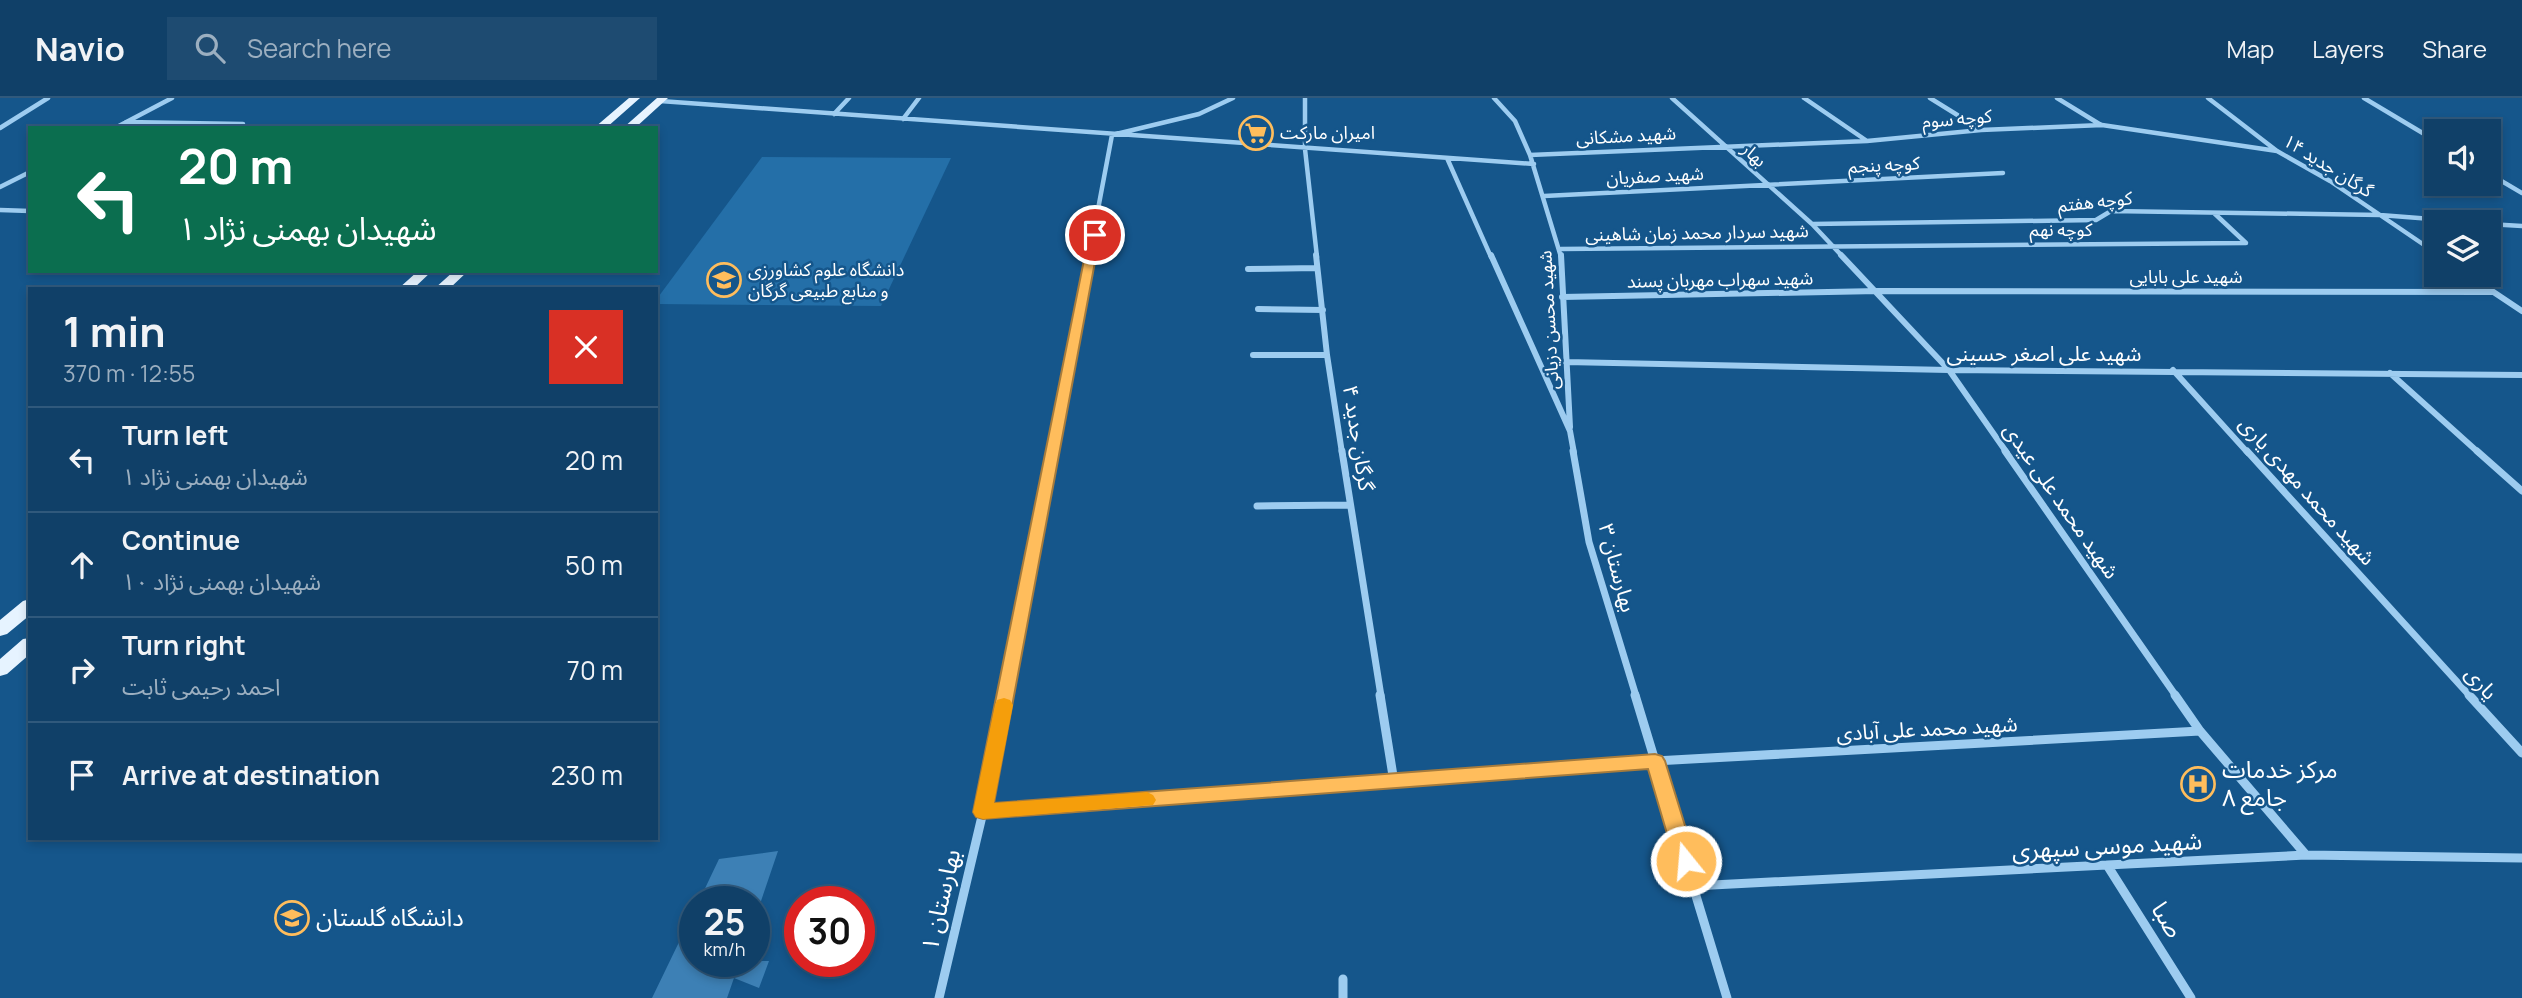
<!DOCTYPE html>
<html lang="en">
<head>
<meta charset="utf-8">
<style>
  body { margin:0; font-family:Manrope,"Noto Sans Arabic",sans-serif; background:#1e4b71; color:#f1f3f6; height:100vh; display:flex; flex-direction:column; font-size:26px; white-space:nowrap }
  * { box-sizing:border-box; margin:0 }
  p { font-size:23px; color:#9cafc0 }
  .icon { flex:none; width:38px; height:38px; fill:none; stroke:currentColor; stroke-width:2; stroke-linecap:round; stroke-linejoin:round }
  .map { position:relative; flex:1; overflow:hidden }
  .side { position:absolute; left:28px; top:189px; width:630px; height:553px; display:flex; flex-direction:column; background:#104068; border-radius:0px; box-shadow:0 4px 10px #0003,0 0 0 2px #30597c }
  .side>* { flex:none }
  .banner { position:absolute; left:28px; top:28px; width:630px; height:147px; border-radius:0px; box-shadow:0 4px 10px #0003,0 0 0 2px #30597c; background:#0b6e4f; color:#fff; overflow:hidden }
  .controls { position:absolute; left:2424px; top:21px; display:grid; gap:14px }
  .controls a { display:grid; place-items:center; width:77px; height:77px; border-radius:0px; background:#104068; box-shadow:0 4px 10px #0003,0 0 0 2px #30597c; font-size:35px }
  .speed { position:absolute; left:679px; top:788px; display:flex; gap:14px; font-size:35px; font-weight:700; text-align:center }
  .speed>* { display:grid; place-content:center; width:91px; height:91px; border-radius:50%; background:#104068; box-shadow:0 4px 10px #0003,0 0 0 2px #30597c; line-height:1 }
  .speed small { font-size:18px; font-weight:400 }
  .speed .limit { border:10px solid #d22; background:#fff; color:#111 }
  .pin { position:absolute; display:grid; place-items:center; width:60px; height:60px; color:#fff; margin:-30px; border:4px solid #fff; border-radius:50%; box-shadow:0 2px 7px #0007 }
  .me { position:absolute; width:77px; margin:-38px; rotate:343deg; stroke-linejoin:round; filter:drop-shadow(0 0 5px #0008) }
  .turn { display:flex; align-items:center; gap:24px; height:147px; padding:0 35px; font-size:32px }
  .turn .icon { width:91px; height:91px; stroke-width:2.5 }
  .turn b { display:block; font-size:49px; line-height:60px }
  .round { display:grid; place-items:center; flex:none; width:74px; height:74px; border-radius:0px; background:#1e4b71 }
  .summary { display:flex; align-items:center; justify-content:space-between; height:119px; padding:0 35px }
  h1 { font-size:42px; font-weight:700; line-height:52px }
  ul { padding:0; list-style:none }
  li { display:flex; align-items:center; gap:21px; height:105px; padding:0 35px; border-top:2px solid #30597c }
  li div { flex:1 }
  li b { display:block; font-size:26px }
  li em { font-style:normal }
  header { display:flex; align-items:center; gap:42px; box-sizing:border-box; height:98px; padding:0 35px; background:#104068; border-bottom:2px solid #30597c }
  header strong { font-size:33px }
  nav { display:flex; gap:38px; margin-inline-start:auto; font-size:24px }
  .search { width:490px; height:63px; background:#1e4b71; display:flex; align-items:center; gap:18px; box-sizing:border-box; padding:0 24px; border-radius:0px; color:#9cafc0; font-size:26px }
  .map>svg:first-child { display:block }
</style>
</head>
<body>
<header>
<strong>Navio</strong>
<div class="search"><svg class="icon" aria-label="search" viewBox="0 0 24 24"><circle cx="10" cy="10" r="6"/><path d="M15 15l6 6"/></svg>Search here</div>
<nav><a>Map</a><a>Layers</a><a>Share</a></nav>
</header>
<div class="map">
<svg width="2522" height="900" viewBox="0 0 2522 900">
  <rect width="100%" height="100%" fill="#15568b"/>
  <path fill="#246fa8" d="M762,59L951,60L881,208L656,206V202Z"/>
  <path fill="#3d80b5" d="M778,753L761,803H699L719,761Z
    M695,811V863H769L759,890L734,880L727,900H652Z"/>
  <g fill="none" stroke-linecap="round" stroke-linejoin="round">
    <path stroke="#9dccf0" stroke-width="4.5" d="M1305,0V51L1317,159
      M1494,0L1515,23L1530,57L1561,159
      M1672,0L1812,126L1843,159
      M1804,0L1867,43
      M1930,0L1980,31
      M2057,0L2101,27
      M2208,0L2277,53L2330,83L2436,155
      M2364,0L2436,43
      M660,3L1534,66
      M834,16L849,0
      M903,21L919,0
      M126,24L243,26
      M0,30L48,0
      M115,30L172,0
      M1530,57L1867,43L1981,32L2102,27L2277,53
      M1447,60L1491,159
      M2488,75L2522,95
      M0,89L30,74
      M1544,98L2003,75
      M0,112L30,113
      M1812,126L2096,122L2111,113L2380,117L2470,124
      M2488,126L2522,128
      M1561,151L2246,145L2214,115
      M1089,159L1112,37L1199,16L1233,0"/>
    <path stroke="#9dccf0" stroke-width="6" d="M1316,157L1327,257L1342,355
      M1491,157L1570,333L1574,355
      M1561,157L1570,329
      M1841,157L1949,272L2007,355
      M1248,171L1317,170
      M2468,177L2522,213
      M1562,199L1878,193L2493,194
      M1258,211L1323,212
      M1253,257H1327
      M1566,264L1949,272L2522,277
      M2173,272L2248,355
      M2390,275L2479,355
      M1051,355L1089,157"/>
    <path stroke="#9dccf0" stroke-width="7" d="M1342,353L1381,598
      M1573,353L1589,444L1636,598
      M2005,353L2176,598
      M2247,353L2470,598
      M2477,353L2522,393
      M1257,408L1350,407
      M1005,598L1052,353"/>
    <path stroke="#9dccf0" stroke-width="9" d="M1380,597L1394,684
      M1635,597L1727,900
      M2175,597L2200,633L2306,757
      M2469,597L2522,655
      M983,714L1655,663L2200,633
      M2107,767L2191,900
      M1693,788L2306,757L2522,760
      M1343,881V900
      M939,900L983,714L1005,597"/>
    <path fill="#e6f3ff" fill-rule="evenodd" d="M629,0H640L606,30H594Z
      M657,0H668L635,30H623Z
      M418,173H432L413,191H398Z
      M454,173H468L449,191H434Z
      M30,501V517L7,536L0,538V522L23,503Z
      M30,540V556L7,576L0,578V561L23,541Z"/>
  </g>
  <path fill="#ffbd5c" stroke="#a67b3c" stroke-width="2" d="M1095,133L1100,137L994,705L1655,656L1662,658L1665,663L1696,763L1693,769L1686,771L1678,769L1675,763L1648,671L983,721L976,719L973,714L1089,137Z"/>
  <path fill="#f59e0b" d="M1004,600L1010,602L1013,607L994,705L1147,694L1153,697L1156,702L1153,707L983,721L976,719L973,714L995,607L997,602Z"/>
  <defs>
    <g id="supermarket-ring" transform="scale(1.75)"><circle r="9.5" fill="#15568b" stroke="#ffbd5c" stroke-width="1.5"/><path d="M-6-5.5h2.5l.6 2H6L4.5 2H-2.5L-4.4-4H-6ZM-1.5 3.2a1.3 1.3 0 1 0 .1 0ZM3 3.2a1.3 1.3 0 1 0 .1 0Z" fill="#ffbd5c"/></g>
    <g id="university-ring" transform="scale(1.75)"><circle r="9.5" fill="#15568b" stroke="#ffbd5c" stroke-width="1.5"/><path d="M0-5L7-2L0 1L-7-2ZM-4 1L0 2.5L4 1V4Q0 6-4 4Z" fill="#ffbd5c"/></g>
    <g id="hospital-ring" transform="scale(1.75)"><circle r="9.5" fill="#15568b" stroke="#ffbd5c" stroke-width="1.5"/><path d="M-5-5h3v3.5h4V-5h3V5h-3V1.5h-4V5h-3Z" fill="#ffbd5c"/></g>
  </defs>
  <g fill-rule="evenodd">
    <use href="#supermarket-ring" x="1256" y="35"/>
    <use href="#university-ring" x="724" y="182"/>
    <use href="#hospital-ring" x="2198" y="686"/>
    <use href="#university-ring" x="292" y="820"/>
  </g>
  <g text-anchor="middle" stroke-width="5" stroke-linejoin="round" paint-order="stroke">
    <g font-size="18" fill="#fff" stroke="#15568b">
      <text transform="translate(1957 21) rotate(-5)" y="6">کوچه سوم</text>
      <text transform="translate(1626 38) rotate(-3)" y="6">شهید مشکانی</text>
      <text transform="translate(1754 57) rotate(42)" y="6">بهار</text>
      <text transform="translate(1884 67) rotate(-3)" y="6">کوچه پنجم</text>
      <text transform="translate(2328 68) rotate(32)" y="6">گرگان جدید ۱۴</text>
      <text transform="translate(1655 78) rotate(-3)" y="6">شهید صفریان</text>
      <text transform="translate(2095 104) rotate(-6)" y="6">کوچه هفتم</text>
      <text x="2061" y="138">کوچه نهم</text>
      <text transform="translate(1697 135) rotate(-1)" y="6">شهید سردار محمد زمان شاهینی</text>
      <text x="2186" y="185">شهید علی بابایی</text>
      <text transform="translate(1720 182) rotate(-1)" y="6">شهید سهراب مهربان پسند</text>
      <text transform="translate(1549 222) rotate(-93)" y="6">شهید محسن دزیانی</text>
    </g>
    <g font-size="18" fill="#fff" stroke="#15568b" text-anchor="start">
      <text x="1280" y="41">امیران مارکت</text>
      <text x="748" y="178">دانشگاه علوم کشاورزی<tspan x="748" dy="21">و منابع طبیعی گرگان</tspan></text>
    </g>
    <g font-size="21" fill="#fff" stroke="#15568b">
      <text x="2044" y="263">شهید علی اصغر حسینی</text>
      <text transform="translate(1358 340) rotate(81)" y="7">گرگان جدید ۴</text>
      <text transform="translate(2307 393) rotate(48)" y="7">شهید محمد مهدی یاری</text>
      <text transform="translate(2061 403) rotate(55)" y="7">شهید محمد علی عیدی</text>
      <text transform="translate(1617 470) rotate(75)" y="7">بهارستان ۳</text>
      <text transform="translate(2481 585) rotate(48)" y="7">یاری</text>
      <text transform="translate(1927 631) rotate(-3)" y="7">شهید محمد علی آبادی</text>
    </g>
    <g font-size="24" fill="#fff" stroke="#15568b" text-anchor="start">
      <text x="2222" y="680">مرکز خدمات<tspan x="2222" dy="28">جامع ۸</tspan></text>
      <text x="316" y="828">دانشگاه گلستان</text>
    </g>
    <g font-size="24" fill="#fff" stroke="#15568b">
      <text transform="translate(2107 748) rotate(-3)" y="8">شهید موسی سپهری</text>
      <text transform="translate(941 802) rotate(-77)" y="8">۱ بهارستان</text>
      <text transform="translate(2167 822) rotate(58)" y="8">صبا</text>
    </g>
  </g>
</svg>
<div class="controls">
<a><svg class="icon" aria-label="sound" viewBox="0 0 24 24"><path d="M4 9h4l5-4v14l-5-4H4zM17 9q2 3 0 6"/></svg></a>
<a><svg class="icon" aria-label="layers" viewBox="0 0 24 24"><path d="M12 4l9 5-9 5-9-5zM3 14l9 5 9-5"/></svg></a>
</div>
<div class="speed"><div>25<small>km/h</small></div><div class="limit">30</div></div>
<div class="pin" style="left:1095px;top:137px;background:#d93025"><svg class="icon" aria-label="arrive" viewBox="0 0 24 24"><path d="M6 21V4h12l-3 4 3 4H6"/></svg></div>
<svg class="me" style="left:1686px;top:763px" viewBox="-20 -20 40 40"><circle r="17" fill="#ffbd5c" stroke="#fff" stroke-width="3"/><path d="M0-11L8 9 0 5-8 9z" fill="#fff"/></svg>
<div class="banner">
<div class="turn"><svg class="icon" aria-label="left" viewBox="0 0 24 24"><path d="M17 20v-9H6M10 6l-5 5 5 5"/></svg><div><b>20 m</b>۱ شهیدان بهمنی نژاد</div></div>
</div>
<section class="side">
<div class="summary"><div><h1>1 min</h1><p>370 m · 12:55</p></div><a class="round" style="background:#d93025;color:#fff"><svg class="icon" aria-label="close" viewBox="0 0 24 24"><path d="M6 6l12 12M18 6L6 18"/></svg></a></div>
<ul>
<li><svg class="icon" aria-label="left" viewBox="0 0 24 24"><path d="M17 20v-9H6M10 6l-5 5 5 5"/></svg><div><b>Turn left</b><p>۱ شهیدان بهمنی نژاد</p></div><em>20 m</em></li>
<li><svg class="icon" aria-label="ahead" viewBox="0 0 24 24"><path d="M12 20V5M6 11l6-6 6 6"/></svg><div><b>Continue</b><p>۱۰ شهیدان بهمنی نژاد</p></div><em>50 m</em></li>
<li><svg class="icon" aria-label="right" viewBox="0 0 24 24"><path d="M7 20v-9h11M14 6l5 5-5 5"/></svg><div><b>Turn right</b><p>احمد رحیمی ثابت</p></div><em>70 m</em></li>
<li><svg class="icon" aria-label="arrive" viewBox="0 0 24 24"><path d="M6 21V4h12l-3 4 3 4H6"/></svg><div><b>Arrive at destination</b></div><em>230 m</em></li>
</ul>
</section>
</div>
</body>
</html>
